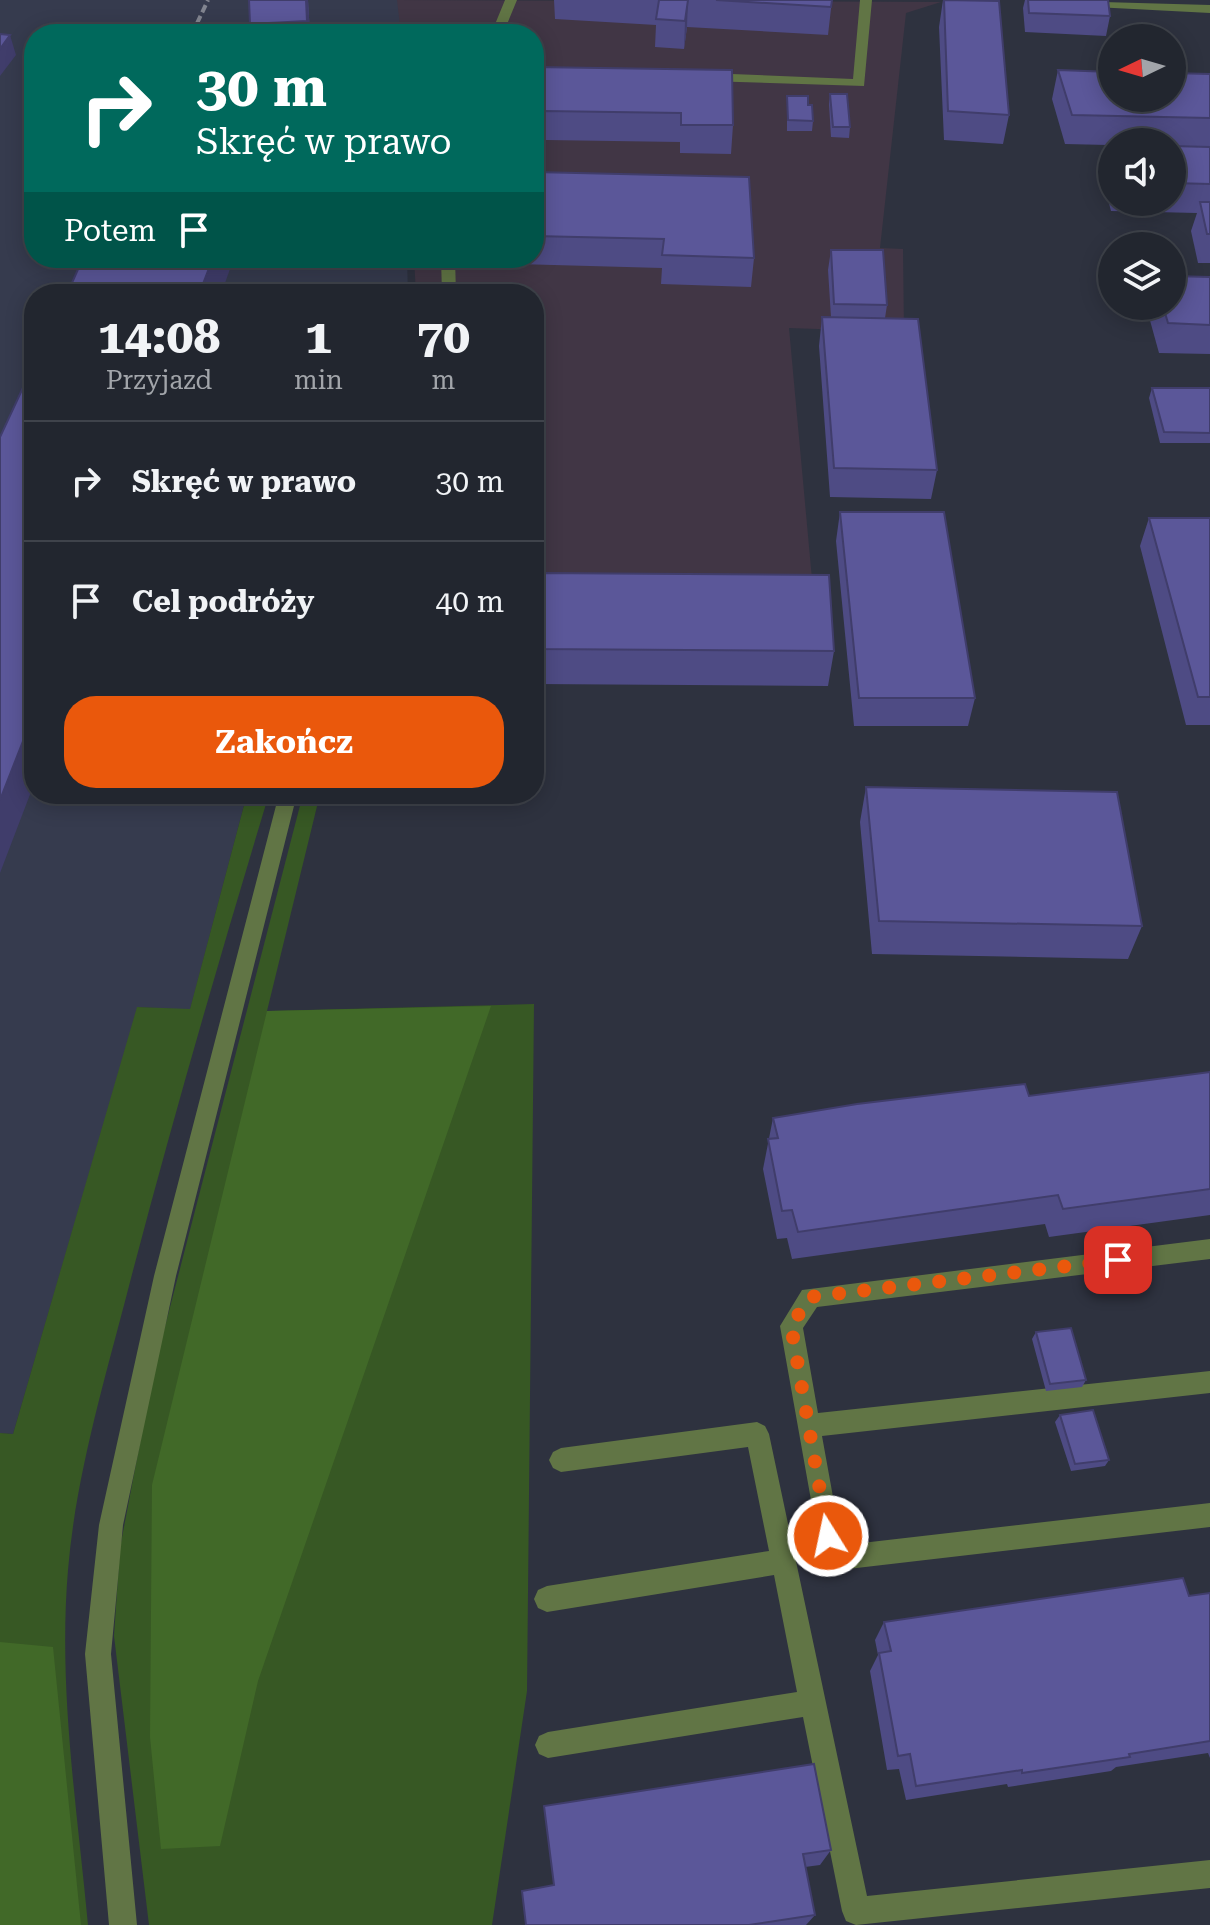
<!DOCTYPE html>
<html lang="pl">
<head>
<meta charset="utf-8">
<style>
  body { margin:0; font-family:"Roboto Serif",serif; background:#2a2e37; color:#f1f3f6; height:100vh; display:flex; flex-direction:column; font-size:30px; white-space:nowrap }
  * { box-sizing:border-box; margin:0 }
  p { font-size:26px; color:#a2a5aa }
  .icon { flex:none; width:44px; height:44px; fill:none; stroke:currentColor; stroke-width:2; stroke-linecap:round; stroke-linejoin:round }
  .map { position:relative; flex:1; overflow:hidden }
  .drawer { position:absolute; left:24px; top:284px; width:520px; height:520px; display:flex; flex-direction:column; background:#22262f; border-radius:32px; box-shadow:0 4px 20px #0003,0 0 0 2px #3f434b }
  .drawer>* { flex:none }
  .guide { position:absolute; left:24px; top:24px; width:520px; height:244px; border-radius:32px; box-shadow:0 4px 20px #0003,0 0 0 2px #3f434b; background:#00695c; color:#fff; overflow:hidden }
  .needle { width:52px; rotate:265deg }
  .fabs { position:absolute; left:1098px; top:24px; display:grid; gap:16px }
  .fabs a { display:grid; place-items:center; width:88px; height:88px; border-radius:50%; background:#22262f; box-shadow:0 4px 20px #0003,0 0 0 2px #3f434b; font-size:40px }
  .pin { position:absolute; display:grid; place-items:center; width:68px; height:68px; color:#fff; margin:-34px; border-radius:16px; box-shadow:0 4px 12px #0006 }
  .me { position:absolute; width:88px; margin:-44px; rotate:350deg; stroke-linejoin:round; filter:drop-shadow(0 0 6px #0008) }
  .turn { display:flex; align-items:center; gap:28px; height:168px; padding:0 40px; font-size:36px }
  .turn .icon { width:104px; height:104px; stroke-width:2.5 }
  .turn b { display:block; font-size:56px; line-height:68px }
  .then { display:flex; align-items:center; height:76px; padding:0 40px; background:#0003; gap:16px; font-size:30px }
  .eta { display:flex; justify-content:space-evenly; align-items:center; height:136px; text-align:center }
  .eta b { font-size:48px; font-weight:700; line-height:56px }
  .cta { display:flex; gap:16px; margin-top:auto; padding:16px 40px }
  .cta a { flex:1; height:92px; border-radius:32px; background:#ea580c; color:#fff; font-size:32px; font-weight:700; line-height:92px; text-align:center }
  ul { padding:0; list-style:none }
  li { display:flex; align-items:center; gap:24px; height:120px; padding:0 40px; border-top:2px solid #3f434b }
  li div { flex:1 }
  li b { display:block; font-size:30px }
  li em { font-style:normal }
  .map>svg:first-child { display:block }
</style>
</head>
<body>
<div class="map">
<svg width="1210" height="1925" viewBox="0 0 1210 1925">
  <rect width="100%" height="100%" fill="#2e323f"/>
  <path fill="#413645" d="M396,0L941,2L906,13L880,248L903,249L904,332L789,328L813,590L534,586V294H416L414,258H534V34H399Z"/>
  <path fill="#363b4e" d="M0,0H397L401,34H34V258H407L408,294H34V794H247L190,1010L138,1007L13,1434L0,1433Z"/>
  <path fill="#375824" d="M247,794H269C220,956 173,1118 130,1282C106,1376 76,1473 68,1570C58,1689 77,1807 88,1925H0V1433L13,1434L137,1007L190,1009Z
    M303,794H320L267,1011L534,1004L527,1691L492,1925H149L114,1636L120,1548L154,1369Z"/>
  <path fill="#416928" d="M491,1006L258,1681L220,1846L161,1849L150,1737L152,1485L267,1011Z
    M0,1642L53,1647L81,1925H0Z"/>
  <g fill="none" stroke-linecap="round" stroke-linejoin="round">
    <path fill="#617545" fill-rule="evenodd" d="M505,0H517L503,34H491Z
      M860,0H872L864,86L706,81L700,77L706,73L853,79Z
      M1031,0L1210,5V13L1037,4Z
      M441,258H455L456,294H442Z
      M279,794H297L176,1276L123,1525L111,1654L137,1925H109L85,1654L99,1525L154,1276Z
      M1210,1239V1259L817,1307L803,1328L818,1413L1210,1371V1393L822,1436L839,1530L853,1544L1210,1503V1527L848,1569L839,1566L819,1545L780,1326L802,1290Z
      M757,1422L765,1426L769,1434L867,1896L1210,1860V1888L856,1925L846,1921L842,1911L803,1717L548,1758L539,1754L535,1745L539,1736L548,1732L797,1692L774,1575L547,1612L538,1608L534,1599L538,1590L547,1586L769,1551L748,1447L561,1472L553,1468L549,1460L553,1452L561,1448Z"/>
    <path stroke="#828590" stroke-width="4" stroke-dasharray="8 4" stroke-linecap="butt" d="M192,34L208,0"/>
  </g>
  <path fill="#4e4b84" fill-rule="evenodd" d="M308,0L310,34H251L250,24Z
    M554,0H832L828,35L687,27L684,49L655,47L656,25L555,19Z
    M943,0L1009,115L1003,144L944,140L939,27Z
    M1025,0H1108L1110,16L1106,36L1025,32L1023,8Z
    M534,67L733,125L731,154L680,153V142L546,140L545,155H534Z
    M1058,70L1210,74V263H1198L1191,231L1197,213L1111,211L1101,173L1108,145L1065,144L1052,99ZM1112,142H1172V202H1112Z
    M830,94L850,127L849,138L831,137L829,104Z
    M787,96L808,105L813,121L812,131H787Z
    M534,172L754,258L751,287L661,284L662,268L478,263V258H534Z
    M831,250L887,305L885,318L937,470L931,499L830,497L819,346L822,317H831L828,270Z
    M1210,277V354L1159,353L1146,306H1172Z
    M1152,388H1210V443H1160L1149,398Z
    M840,512L975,698L968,726H854L836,541Z
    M1149,518H1210V725H1186L1140,546Z
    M534,573L834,651L828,686L534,684Z
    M866,787L1142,926L1128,959L872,954L860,822Z
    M1210,1072V1215L1049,1237L1045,1224L792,1259L787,1238L777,1239L763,1169L773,1118L1029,1096Z
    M1036,1332L1086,1380L1082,1387L1046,1391L1032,1339Z
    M1060,1415L1109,1460L1105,1466L1071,1471L1055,1422Z
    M1210,1593V1758L1208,1753L1116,1767L1111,1771L1008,1787L1007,1784L906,1800L899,1769L887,1770L870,1671L878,1655L875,1640L884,1622L1189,1596Z
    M831,1850L820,1865L805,1867L815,1915L806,1925H526L522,1891Z"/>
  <path fill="#403d6b" d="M306,0H308L310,34H308L307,21Z
    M688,0L687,27L684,49L685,21Z
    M10,35L16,55L0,76V49Z
    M545,111L546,140L545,155L544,127Z
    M213,258H234L221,294H199Z
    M34,713V784L0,873V800Z"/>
  <path fill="#5b5799" stroke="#403d6b" stroke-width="2" d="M249,0H306L307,21L250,24Z
    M659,0H688L685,21L656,19Z
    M716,0H832L831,7Z
    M944,0L999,1L1009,115L948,111Z
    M1028,0H1108L1110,16L1029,13Z
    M407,24H432V34H406Z
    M0,34L10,35L0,49Z
    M534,67L732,70L733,125H681V113L545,111L544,127L534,126Z
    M1058,70L1112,72V98H1172V73L1210,74V118L1072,115Z
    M830,94H847L850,127H833Z
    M787,96H808V105H812L813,121L788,120Z
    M1108,144H1112V158Z
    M1172,146L1210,147V184L1172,183Z
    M534,172L749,177L754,258L662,255L664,239L534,236Z
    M1200,202H1210V234H1207Z
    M831,250H883L887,305L834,304Z
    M83,258H213L199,294H67Z
    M1172,276L1210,277V325L1168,323L1163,306H1172Z
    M822,317L918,319L937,470L834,468Z
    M34,364V713L0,800V437Z
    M1152,388H1210V433L1164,432Z
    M840,512H944L975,698H859Z
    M1149,518H1210V697H1198Z
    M534,573L829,575L834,651L534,649Z
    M866,787L1117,792L1142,926L879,921Z
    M1210,1072V1189L1063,1209L1058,1195L798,1232L792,1210L782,1211L768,1139L778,1138L773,1118L857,1104L1025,1084L1029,1096Z
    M1071,1328L1086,1380L1050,1384L1036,1332Z
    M1093,1410L1109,1460L1075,1464L1060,1415Z
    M1183,1578L1189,1596L1210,1593V1741L1129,1754L1130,1757L1022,1773V1770L916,1786L910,1754L898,1756L879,1653L891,1651L884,1622Z
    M814,1764L831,1850L803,1854L815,1915L749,1925H526L522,1891L554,1885L544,1806Z"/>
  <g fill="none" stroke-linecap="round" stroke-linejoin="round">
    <path stroke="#ea580c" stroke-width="14" stroke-dasharray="0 25.2" d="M828,1536L791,1326L810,1297L1118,1260"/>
  </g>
</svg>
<div class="fabs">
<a><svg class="needle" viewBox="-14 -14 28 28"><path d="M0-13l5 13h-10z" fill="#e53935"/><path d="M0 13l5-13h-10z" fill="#a2a5aa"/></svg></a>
<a><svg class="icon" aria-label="sound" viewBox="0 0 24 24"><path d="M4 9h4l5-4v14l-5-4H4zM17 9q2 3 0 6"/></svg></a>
<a><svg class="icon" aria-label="layers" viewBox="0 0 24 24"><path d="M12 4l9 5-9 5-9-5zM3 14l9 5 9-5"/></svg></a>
</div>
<div class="pin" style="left:1118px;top:1260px;background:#d93025"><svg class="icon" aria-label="arrive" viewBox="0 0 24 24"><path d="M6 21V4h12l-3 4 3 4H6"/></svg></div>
<svg class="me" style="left:828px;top:1536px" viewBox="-20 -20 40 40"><circle r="17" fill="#ea580c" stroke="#fff" stroke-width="3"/><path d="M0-11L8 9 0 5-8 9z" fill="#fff"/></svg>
<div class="guide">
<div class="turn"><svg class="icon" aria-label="right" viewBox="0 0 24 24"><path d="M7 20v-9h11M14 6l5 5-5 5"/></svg><div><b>30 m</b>Skręć w prawo</div></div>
<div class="then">Potem<svg class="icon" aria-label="arrive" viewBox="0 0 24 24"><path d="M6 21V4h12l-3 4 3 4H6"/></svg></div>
</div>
<section class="drawer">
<div class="eta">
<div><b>14:08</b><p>Przyjazd</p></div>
<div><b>1</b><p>min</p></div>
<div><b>70</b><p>m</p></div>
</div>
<ul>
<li><svg class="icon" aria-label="right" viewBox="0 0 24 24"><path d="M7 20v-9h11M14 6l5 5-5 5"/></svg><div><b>Skręć w prawo</b></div><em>30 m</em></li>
<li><svg class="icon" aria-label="arrive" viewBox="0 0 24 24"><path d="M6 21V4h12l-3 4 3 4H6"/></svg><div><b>Cel podróży</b></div><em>40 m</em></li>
</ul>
<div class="cta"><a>Zakończ</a></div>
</section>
</div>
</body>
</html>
